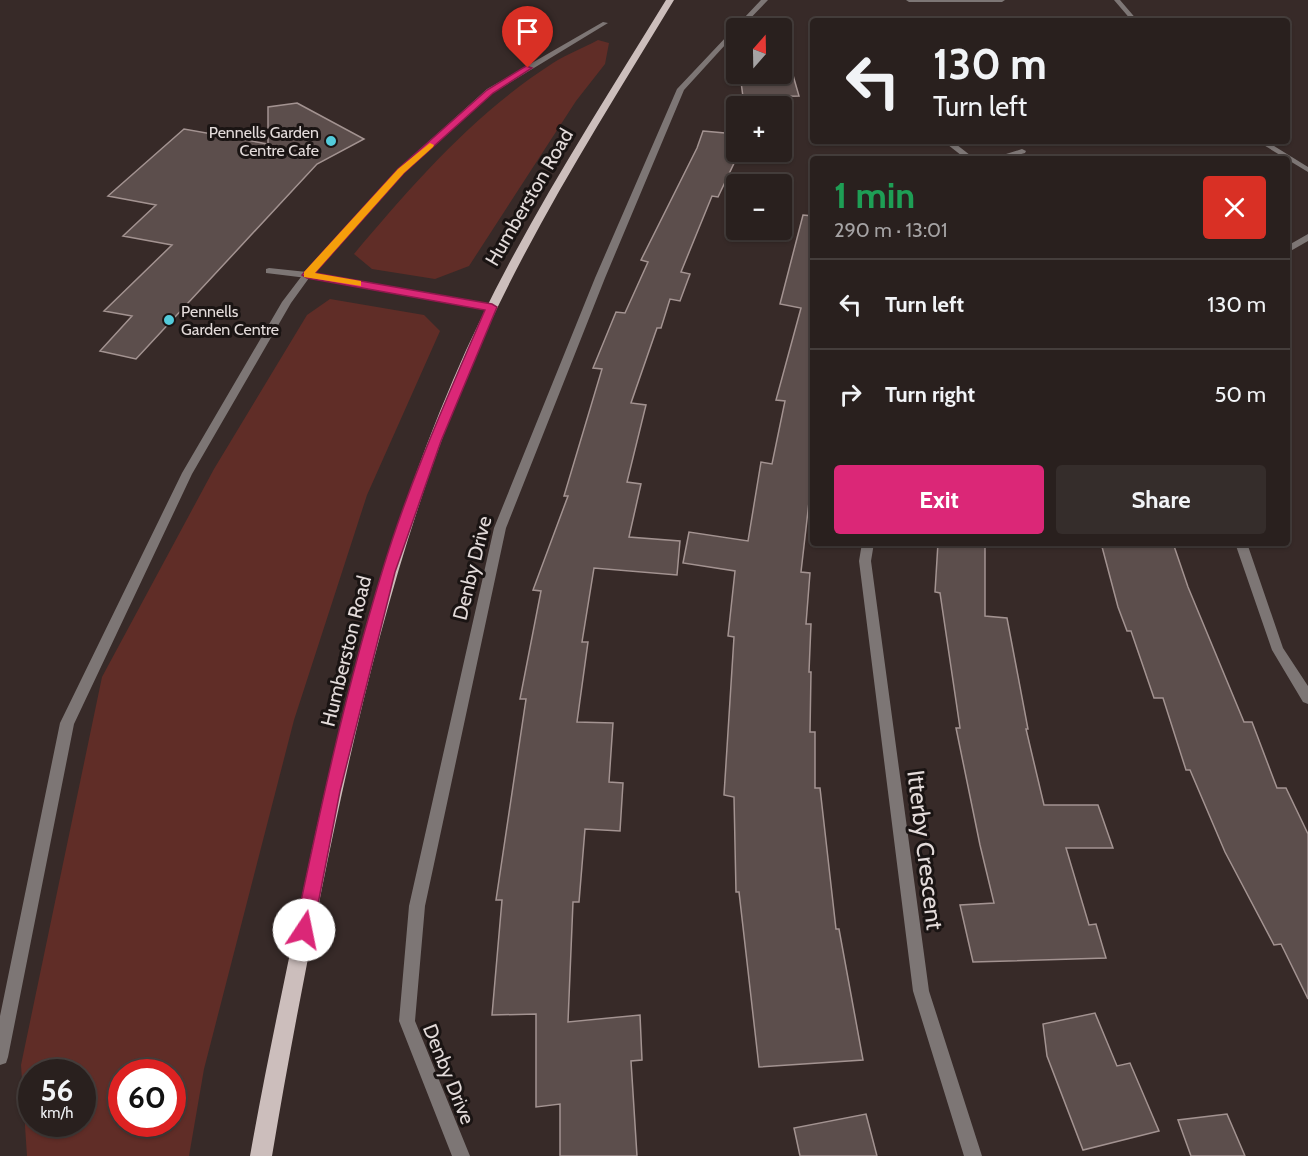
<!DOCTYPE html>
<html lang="en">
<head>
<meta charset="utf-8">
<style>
  body { margin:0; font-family:Cabin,sans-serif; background:#352d2b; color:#f1f3f6; height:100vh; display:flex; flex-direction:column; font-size:22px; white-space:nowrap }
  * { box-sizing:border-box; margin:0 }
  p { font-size:20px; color:#a5a3a4 }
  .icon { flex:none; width:33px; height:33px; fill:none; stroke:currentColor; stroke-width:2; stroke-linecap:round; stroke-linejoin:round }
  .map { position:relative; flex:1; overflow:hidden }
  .sheet { position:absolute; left:810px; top:156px; width:480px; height:390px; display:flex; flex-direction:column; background:#29201e; border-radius:6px; box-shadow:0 2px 4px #0004,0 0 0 2px #453e3c }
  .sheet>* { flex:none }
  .hud { position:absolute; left:810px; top:18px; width:480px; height:126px; border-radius:6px; box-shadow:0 2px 4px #0004,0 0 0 2px #453e3c; background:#29201e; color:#f1f3f6; overflow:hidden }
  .needle { width:39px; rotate:20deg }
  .buttons { position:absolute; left:726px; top:18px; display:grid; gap:12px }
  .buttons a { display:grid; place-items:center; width:66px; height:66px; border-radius:6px; background:#29201e; box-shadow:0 2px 4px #0004,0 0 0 2px #453e3c; font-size:30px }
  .speed { position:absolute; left:18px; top:1059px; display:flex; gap:12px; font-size:30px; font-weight:700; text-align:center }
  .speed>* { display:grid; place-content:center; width:78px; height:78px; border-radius:50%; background:#29201e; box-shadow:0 2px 4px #0004,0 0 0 2px #453e3c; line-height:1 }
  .speed small { font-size:15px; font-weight:400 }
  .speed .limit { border:9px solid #d22; background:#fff; color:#111 }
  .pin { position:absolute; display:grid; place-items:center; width:51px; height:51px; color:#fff; margin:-62px -26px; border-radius:50% 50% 50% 0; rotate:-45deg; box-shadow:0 0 6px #0007 }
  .pin .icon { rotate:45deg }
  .me { position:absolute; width:66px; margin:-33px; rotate:11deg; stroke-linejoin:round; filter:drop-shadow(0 0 4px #0008) }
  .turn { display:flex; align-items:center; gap:21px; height:126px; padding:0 24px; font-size:27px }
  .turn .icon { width:78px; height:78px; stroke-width:2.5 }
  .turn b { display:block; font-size:42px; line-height:51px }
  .round { display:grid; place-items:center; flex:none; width:63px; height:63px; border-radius:6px; background:#352d2b }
  .head { display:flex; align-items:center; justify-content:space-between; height:102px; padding:0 24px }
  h1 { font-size:36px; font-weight:800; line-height:45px; color:#1e9e55 }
  .primary-button { display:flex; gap:12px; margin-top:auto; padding:12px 24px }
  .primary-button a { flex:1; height:69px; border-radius:6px; background:#db2777; color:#fff; font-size:24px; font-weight:800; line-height:69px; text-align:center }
  .primary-button a+a { background:#352d2b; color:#f1f3f6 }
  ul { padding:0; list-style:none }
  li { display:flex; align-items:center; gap:18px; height:90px; padding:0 24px; border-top:2px solid #453e3c }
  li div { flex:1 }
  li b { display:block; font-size:22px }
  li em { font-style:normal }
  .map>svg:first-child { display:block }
</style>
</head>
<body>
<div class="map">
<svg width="1308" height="1156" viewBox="0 0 1308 1156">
  <rect width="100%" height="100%" fill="#372a28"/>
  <path fill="#602d27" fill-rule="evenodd" d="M598,40L609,43L605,64L576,101L469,266L435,279L372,269L354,254C413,184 475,113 553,63C567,54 583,48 598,40Z
    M330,299L424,315L440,331L367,495L294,720L204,1069L189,1156H27L21,1065L102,677L214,469L307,315ZM32,1072H82V1124H32ZM122,1072H172V1124H122Z"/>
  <path fill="#5c4e4c" stroke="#a39391" stroke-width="1.5" d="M782,37L799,96L743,97L740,74H782Z
    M297,103L364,139L317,164L136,359L100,351L132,316L104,311L172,245L123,236L156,205L108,196L184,129L268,144V107Z
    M703,131L736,134V159L718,197L712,196L681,272L690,274L680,301L670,299L661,328H657L631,403L646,405L627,482L641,484L629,537L680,541L677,575L594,568L582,642H588L577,722L613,723L609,782L623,783L620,831L585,829L579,902H573L568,1022L640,1015L642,1060L631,1061L637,1156H560V1104L536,1107V1014L492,1015L502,900H496L526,699H520L541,591L533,590L568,496H564L602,369L593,368L616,312L625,313L648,262L641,260L697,148Z
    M803,215L813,216V467L801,572L810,573L806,624H811L809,672H811L810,732H815V788H820L836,929H839L863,1060L759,1067L739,892H736L734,797L724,795L734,637L728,636L735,571L683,563L689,532L748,541L761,462L772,464L785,401L776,400L801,308L780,304Z
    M938,543H985V616L1007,618L1028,729H1026L1044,805H1098L1113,848H1066L1089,925L1096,924L1106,958L973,962L960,905L994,903L980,845L956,728H960L940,593L935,592Z
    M1101,543H1173L1188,587L1244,722H1252L1277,788H1286L1308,834V999L1281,944L1274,945L1225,852L1190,770H1186L1163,698H1154L1131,631H1127L1118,607Z
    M1095,1013L1117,1066L1130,1063L1159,1131L1083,1150L1047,1056L1043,1024Z
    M866,1114L877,1156H800L794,1128Z
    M1227,1114L1245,1156H1191L1178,1120Z"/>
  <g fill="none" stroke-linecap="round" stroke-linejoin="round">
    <path fill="#7d7675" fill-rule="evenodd" d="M269,268L307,272L312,275L307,278L266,273V269Z"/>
    <path fill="#7d7675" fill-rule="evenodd" d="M761,0H768L741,28H736V33L684,90L605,278L506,528L425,906L415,1021L470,1156H452L399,1021L409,906L494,528L595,278L677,89Z
      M906,0H1005L1002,2H909Z
      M1114,0H1120L1138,21H1132Z
      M603,22L608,23L493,93L404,173L314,273L492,304L497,307L495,309L309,278L291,303L192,474L74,724L8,1057L6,1063L0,1065V1016L60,723L182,473L282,302L304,273L398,169L487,89Z
      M943,141H952L975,159H966Z
      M1257,141H1266L1308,167V172Z
      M1022,149L1026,151L1025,153L1003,159H990Z
      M1308,234V241L1287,253V246Z
      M862,543H874L871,561L929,991L982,1156H964L913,991L859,561Z
      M1235,543H1247L1283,648L1308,686V704L1303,702L1272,650Z"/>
    <path fill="#ccbebc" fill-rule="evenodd" d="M666,0H674C599,124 520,246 465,380C398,544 357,715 322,888C304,977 287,1066 272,1156H250C266,1066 285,977 304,887C340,714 383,543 453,380C510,246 590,124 666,0Z"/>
  </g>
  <path fill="#db2777" stroke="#8e194d" stroke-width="1.5" d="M526,66L532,68L493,93L404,173L315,273L492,304L497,307L441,441L395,572L340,791L313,930L310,936L304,939L298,936L295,930C320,810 346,689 382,572C409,482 448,396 485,310L307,278L302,275L398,169L487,90Z"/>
  <path fill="#f59e0b" d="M430,143L434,145L433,147L404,173L315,273L361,281V286L304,277V272L398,169Z"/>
  <g fill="#53cbdb" stroke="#1a1413" stroke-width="2">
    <circle cx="331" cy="141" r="6"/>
    <circle cx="169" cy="320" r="6"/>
  </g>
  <g text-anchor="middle" stroke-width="6" stroke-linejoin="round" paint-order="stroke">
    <g font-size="16" fill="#e3dbda" stroke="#1a1413" text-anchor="end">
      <text x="319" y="138">Pennells Garden<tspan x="319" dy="18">Centre Cafe</tspan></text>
      <text x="181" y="317" text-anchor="start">Pennells<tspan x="181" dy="18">Garden Centre</tspan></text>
    </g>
    <g font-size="20" fill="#e3dbda" stroke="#1a1413">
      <text transform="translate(529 197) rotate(-60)" y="7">Humberston Road</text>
      <text transform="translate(472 568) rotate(-76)" y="7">Denby Drive</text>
      <text transform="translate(346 651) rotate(-76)" y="7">Humberston Road</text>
      <text transform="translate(449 1074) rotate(68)" y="7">Denby Drive</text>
    </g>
    <g font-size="24" fill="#e3dbda" stroke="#1a1413">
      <text transform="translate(925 850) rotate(83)" y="8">Itterby Crescent</text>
    </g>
  </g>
</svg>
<div class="buttons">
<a><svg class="needle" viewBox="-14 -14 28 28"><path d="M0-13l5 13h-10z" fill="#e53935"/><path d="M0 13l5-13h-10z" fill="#a5a3a4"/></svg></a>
<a>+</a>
<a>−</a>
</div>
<div class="speed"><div>56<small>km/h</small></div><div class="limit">60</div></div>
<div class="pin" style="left:528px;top:68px;background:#d93025"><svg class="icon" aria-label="arrive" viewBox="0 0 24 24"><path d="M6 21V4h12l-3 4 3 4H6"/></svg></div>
<svg class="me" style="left:304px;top:930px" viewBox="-20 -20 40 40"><circle r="19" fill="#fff"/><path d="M0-13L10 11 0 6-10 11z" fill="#db2777"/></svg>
<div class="hud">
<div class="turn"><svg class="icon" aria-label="left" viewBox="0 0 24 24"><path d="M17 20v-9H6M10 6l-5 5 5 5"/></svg><div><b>130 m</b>Turn left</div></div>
</div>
<section class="sheet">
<div class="head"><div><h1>1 min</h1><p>290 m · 13:01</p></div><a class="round" style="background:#d93025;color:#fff"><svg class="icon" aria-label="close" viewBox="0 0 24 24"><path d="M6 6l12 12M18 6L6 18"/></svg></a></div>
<ul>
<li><svg class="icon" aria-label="left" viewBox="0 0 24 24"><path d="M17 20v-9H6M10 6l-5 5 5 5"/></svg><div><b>Turn left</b></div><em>130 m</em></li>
<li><svg class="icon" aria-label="right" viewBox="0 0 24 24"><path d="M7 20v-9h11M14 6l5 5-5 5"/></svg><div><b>Turn right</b></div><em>50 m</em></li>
</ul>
<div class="primary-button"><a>Exit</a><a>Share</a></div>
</section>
</div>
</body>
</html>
